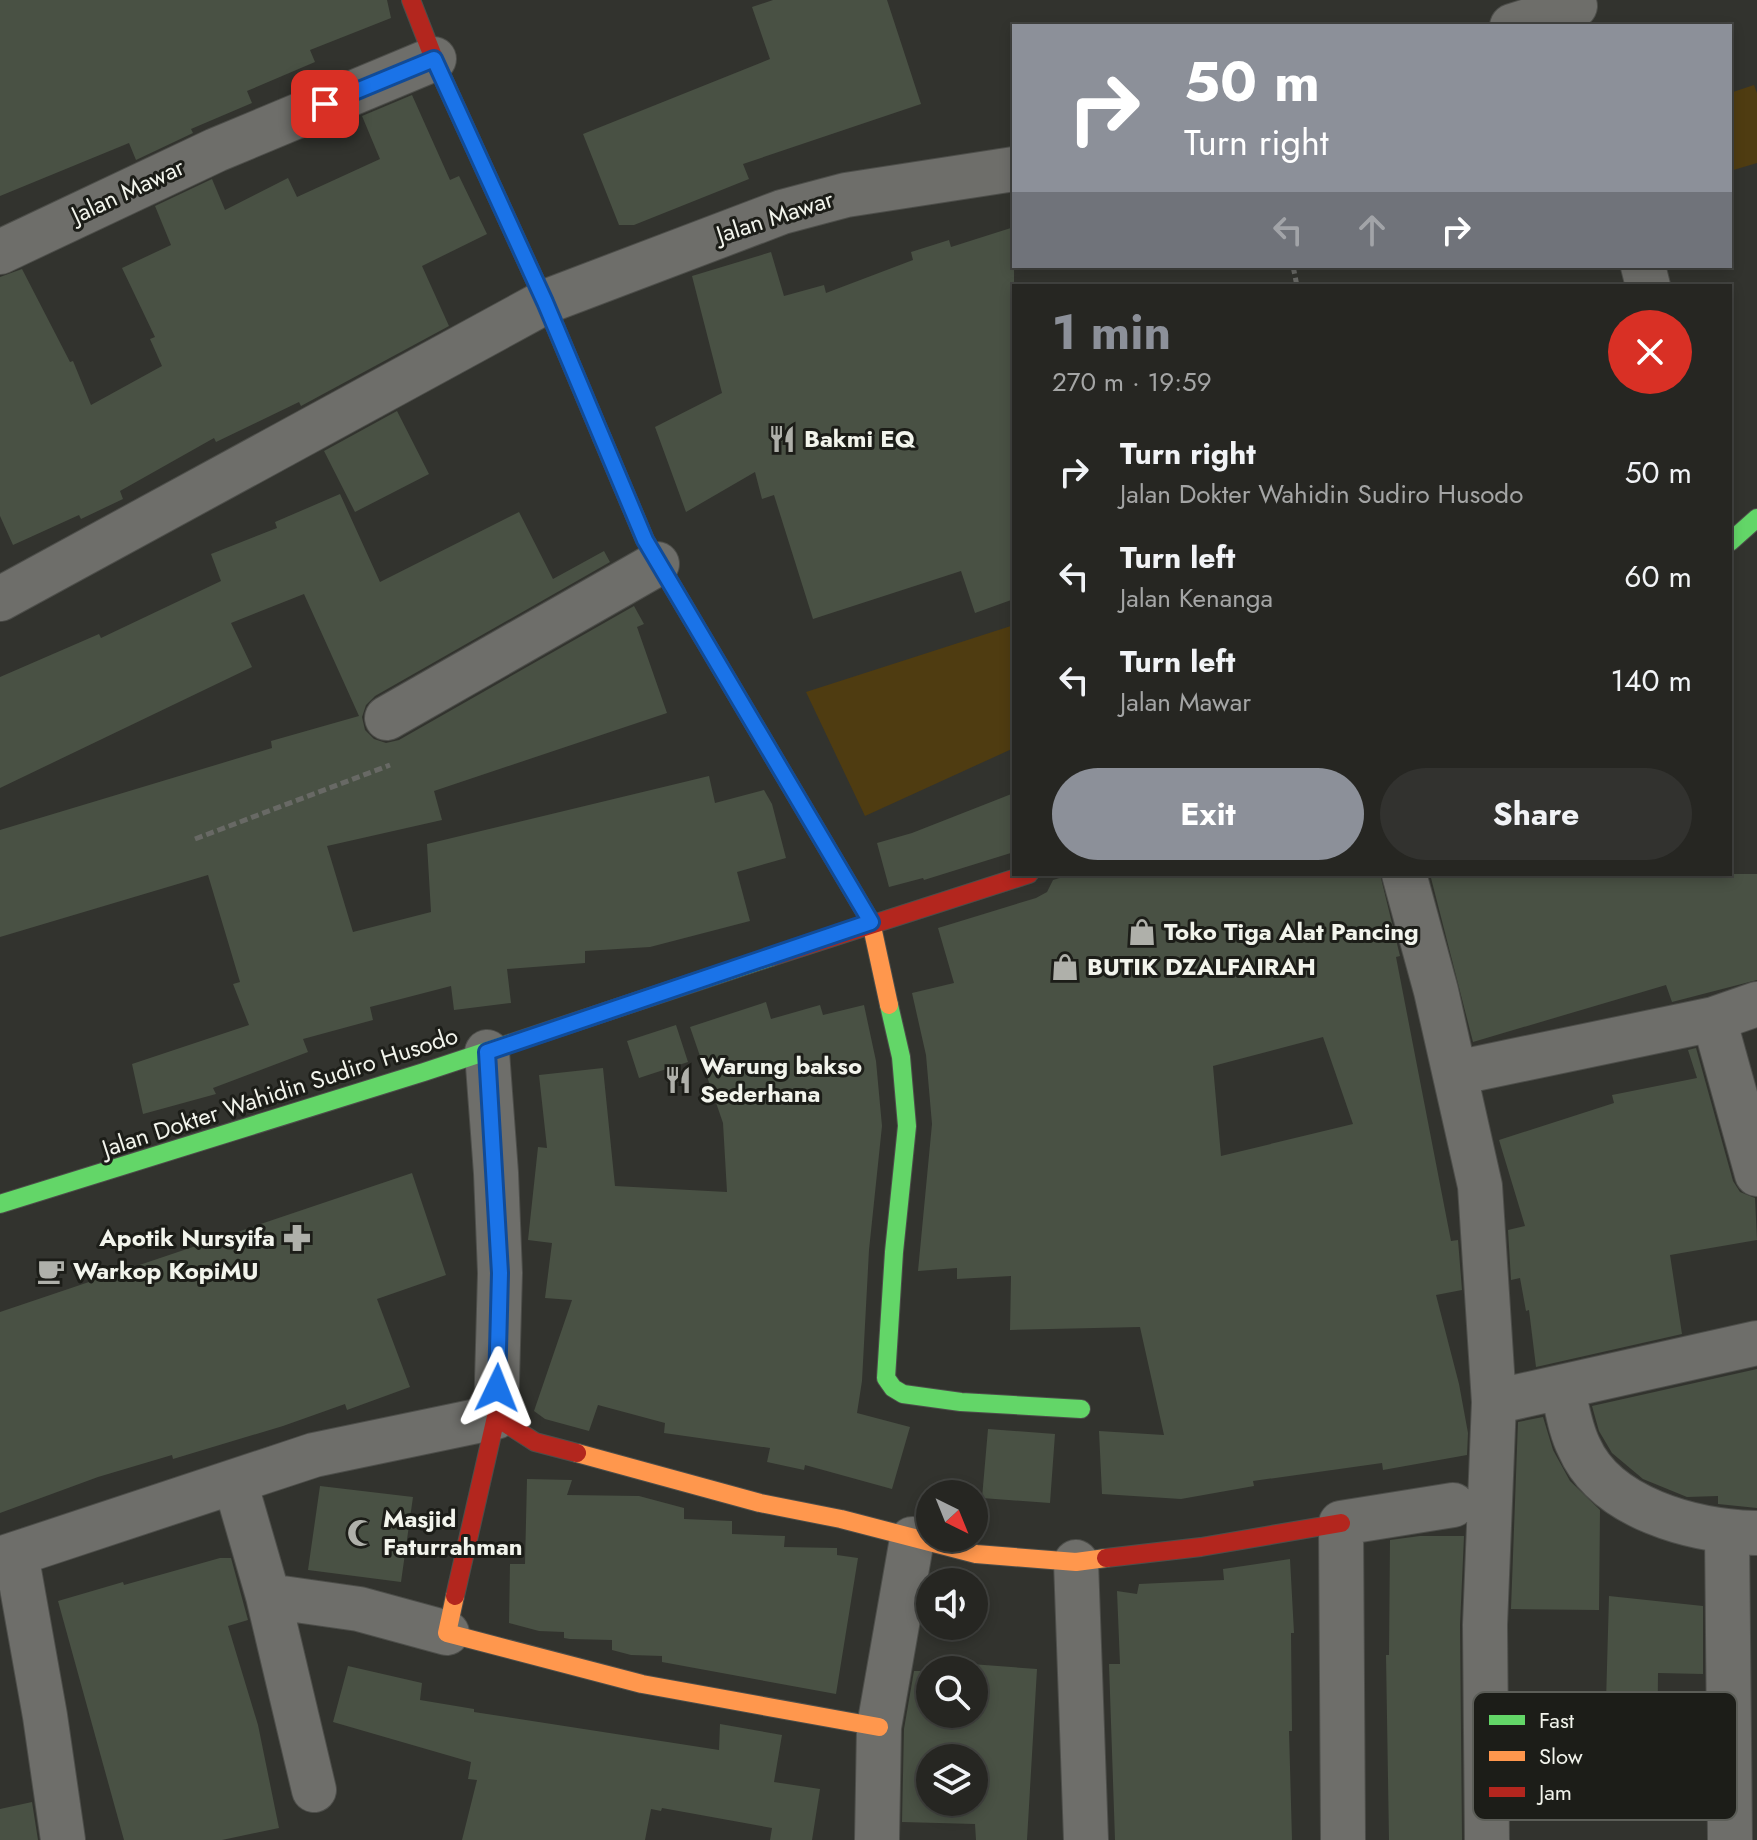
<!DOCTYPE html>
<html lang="en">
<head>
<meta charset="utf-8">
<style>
  body { margin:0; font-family:Jost,sans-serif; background:#32322f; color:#f1f3f6; height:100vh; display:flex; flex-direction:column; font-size:30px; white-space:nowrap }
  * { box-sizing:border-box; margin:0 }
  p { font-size:26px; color:#a4a5a5 }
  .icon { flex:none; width:44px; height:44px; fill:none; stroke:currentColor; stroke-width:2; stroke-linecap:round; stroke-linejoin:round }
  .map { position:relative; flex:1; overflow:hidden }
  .side { position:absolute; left:1012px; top:284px; width:720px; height:592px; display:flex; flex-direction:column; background:#262622; border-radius:0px; box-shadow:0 4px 12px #0003,0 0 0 2px #424340 }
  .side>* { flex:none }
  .guide { position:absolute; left:1012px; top:24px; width:720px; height:244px; border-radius:0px; box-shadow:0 4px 12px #0003,0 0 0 2px #424340; background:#8c9099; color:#fff; overflow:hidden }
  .needle { width:52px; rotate:137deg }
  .tools { position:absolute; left:916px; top:1480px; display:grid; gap:16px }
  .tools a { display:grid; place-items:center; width:72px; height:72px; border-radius:50%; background:#262622; box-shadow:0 4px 12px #0003,0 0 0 2px #424340; font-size:40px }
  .pin { position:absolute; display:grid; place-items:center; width:68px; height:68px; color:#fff; margin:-34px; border-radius:16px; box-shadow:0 4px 12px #0006 }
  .me { position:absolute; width:88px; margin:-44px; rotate:2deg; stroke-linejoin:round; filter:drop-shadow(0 0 6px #0008) }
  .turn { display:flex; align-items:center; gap:28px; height:168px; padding:0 40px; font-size:36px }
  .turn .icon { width:104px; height:104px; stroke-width:2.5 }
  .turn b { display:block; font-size:56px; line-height:68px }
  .lanes { display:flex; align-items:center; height:76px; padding:0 40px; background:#0003; justify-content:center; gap:40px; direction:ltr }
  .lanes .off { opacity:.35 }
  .round { display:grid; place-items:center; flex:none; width:84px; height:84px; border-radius:42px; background:#32322f }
  .head { display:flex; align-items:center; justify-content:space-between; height:136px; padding:0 40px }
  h1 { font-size:48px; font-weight:700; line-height:60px; color:#8c9099 }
  .button { display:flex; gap:16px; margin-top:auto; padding:16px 40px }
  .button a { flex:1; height:92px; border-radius:48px; background:#8c9099; color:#fff; font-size:32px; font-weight:700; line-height:92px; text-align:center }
  .button a+a { background:#32322f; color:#f1f3f6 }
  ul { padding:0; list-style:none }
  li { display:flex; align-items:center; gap:24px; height:104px; padding:0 40px }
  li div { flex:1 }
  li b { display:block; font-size:30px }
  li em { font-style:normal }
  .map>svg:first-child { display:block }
</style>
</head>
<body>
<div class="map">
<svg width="1757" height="1840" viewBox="0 0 1757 1840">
  <rect width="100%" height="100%" fill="#32332e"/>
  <path fill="#4f3c11" d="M1754,85L1757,93V163L1730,171V93Z
    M1014,625V748L865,816L806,692Z"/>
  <path fill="#495144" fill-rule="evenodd" d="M0,0H387L391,18L310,50L315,62L247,91L252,103L191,129L193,133L136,160L129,143L0,196Z
    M773,0H887L921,104L743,164L749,179L634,225H619L583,134L770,59L752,7Z
    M412,95L450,180L459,176L487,234L422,266L449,326L301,406L299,402L216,442L214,438L120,491L123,499L81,519L79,515L13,545L0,516V277L22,269L70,362L73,361L91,405L162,366L150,339L155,337L122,268L171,245L155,206L212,179L225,210L288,178L297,197L380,159L362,116Z
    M1014,227V599L975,613L961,571L813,619L774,495L762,499L755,472L686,512L655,427L722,393L692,276L771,252L784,296L824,285L826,293L913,260L911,252L949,240L951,247Z
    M397,411L429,474L355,512L324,451Z
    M340,494L380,582L519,512L553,579L604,551L610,562L375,696L366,705L362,717L365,730L374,739L386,743L399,740L634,606L644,624L637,627L667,713L434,791L442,820L327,846L353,932L431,912L427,844L709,776L715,803L764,790L772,804L786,858L737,872L750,921L650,947L585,951V963L507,969L511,1003L454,1010L451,986L370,1007L373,1020L303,1039L308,1052L213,1088L216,1094L143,1114L132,1064L249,1025L233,984L240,982L208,875L0,937V830L272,748L271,741L359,716L304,594L231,623L252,667L0,788V677L99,634L101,638L221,581L211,554L277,528L275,522Z
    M1014,793V852L924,880L923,878L889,887L877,843L912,833Z
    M1072,874H1380L1400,956L1396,957L1451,1241L1458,1240L1462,1290L1436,1295L1459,1384L1468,1433L1467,1455L1383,1470L1382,1463L1253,1481L1254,1486L1181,1499L1102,1494L1099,1431L1164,1435L1140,1327L1010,1330L1011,1276L957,1279V1268L918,1271L932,1124L926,1055L912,993L954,983L938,928L1036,898L1047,892L1053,880ZM1323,1037L1353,1124L1221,1156L1213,1066Z
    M1430,874H1757V980L1672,1002L1666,985L1473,1042Z
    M766,1002L771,1019L820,1005L823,1015L864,1005L876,1061L882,1126L869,1250L862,1381L857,1413L910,1427L892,1489L805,1465L804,1470L767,1462L770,1448L664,1433L665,1423L598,1405L589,1431L545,1419L534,1411L572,1300L545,1298L552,1243L528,1240L538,1147L547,1148L539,1075L603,1068L615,1186L727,1192L723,1123L690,1027Z
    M676,1025L688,1062L639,1078L627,1041Z
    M1696,1048L1733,1181L1740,1192L1755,1198L1757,1240L1670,1255L1682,1334L1536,1367L1529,1310L1526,1311L1520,1278L1511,1280L1508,1230L1525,1226L1499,1140L1614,1103L1612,1095L1697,1078L1688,1050Z
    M412,1173L446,1275L377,1299L410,1387L347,1410L345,1404L283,1426L173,1459L172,1455L98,1477L0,1513V1312Z
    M1757,1369V1508L1718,1504V1496L1687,1497L1643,1479L1612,1453L1599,1431L1592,1406Z
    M1543,1417L1553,1450L1570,1481L1600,1510L1599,1610L1511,1609L1518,1422Z
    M988,1429L1055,1434L1050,1503L982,1498Z
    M527,1479L572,1480L567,1495L639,1496L684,1508V1519L732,1521V1534L785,1536L784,1547L837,1548V1555L858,1558L836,1694L662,1662V1656L631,1655L612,1650V1640L570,1639L564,1638V1632L539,1631L509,1623L510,1564H525Z
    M320,1486L413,1497L401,1582L308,1570Z
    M1420,1536H1464L1460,1625L1462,1840H1389L1386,1655H1389L1390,1540Z
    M220,1558H231L248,1620L228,1626L258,1725L279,1828L222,1840H124L58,1601L123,1582L124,1585Z
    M1290,1559L1294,1633H1291L1292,1731H1289L1292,1840H1115L1109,1664H1120L1117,1591L1137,1594L1139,1584L1224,1580L1223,1569Z
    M1609,1596L1703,1606V1674L1658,1673L1657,1774H1614V1770L1511,1766V1698L1606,1702Z
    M971,1664L1037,1669L1027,1840H976L975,1824L902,1822L904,1729L914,1671H930V1714H974V1670H970ZM930,1758H974V1802H930Z
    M348,1666L422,1683L420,1700L474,1709V1712L719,1750L720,1724L782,1735L774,1782L820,1789L812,1840H770L772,1828L662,1808L661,1811L651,1809L645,1840H462L477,1780L468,1779L471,1762L333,1722Z
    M32,1802L38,1840H0V1809Z"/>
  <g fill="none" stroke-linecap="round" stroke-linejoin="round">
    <g stroke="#4d4e4a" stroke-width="46">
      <path id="street" d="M1512,26L1575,6
        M0,252L216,150L434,59
        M1643,266L1648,286
        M0,599L545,302L782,212L846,195L1014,169
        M387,718L657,564
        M1404,874L1436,991L1480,1186L1494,1402L1485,1625L1487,1840
        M1714,1019L1757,1004
        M1456,1073L1714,1019L1757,1174
        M1562,1387C1567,1407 1570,1429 1579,1447C1606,1509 1694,1531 1755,1533
        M1494,1402L1757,1343
        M235,1482L268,1596L314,1790
        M1727,1532L1730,1840
        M16,1554L45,1716L63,1840
        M0,1559L314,1455L496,1417L500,1273L496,1173L487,1052
        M1076,1562L1086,1840
        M268,1596L359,1609L447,1633
        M877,1840L879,1727L912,1539
        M1343,1840L1341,1523L1453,1505"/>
    </g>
    <g stroke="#4d4e4a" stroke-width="20">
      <path id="fast" d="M1730,542L1757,518
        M889,1005L901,1057L907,1126L894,1252L886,1378L893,1388L903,1394L961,1402L1081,1409
        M0,1204L424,1072L771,957"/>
    </g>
    <g stroke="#4d4e4a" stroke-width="20">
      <path id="slow" d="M602,438L645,540L871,922L889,1005
        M577,1453L760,1503L841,1519L976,1554L1076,1562L1106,1558
        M455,1596L447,1633L642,1684L879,1727"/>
    </g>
    <g stroke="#4d4e4a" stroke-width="20">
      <path id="jam" d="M411,0L434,59L545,302L602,438
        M771,957L1029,874
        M1106,1558L1201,1547L1341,1523
        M455,1596L496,1417L535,1442L577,1453"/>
    </g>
    <path stroke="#686965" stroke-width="5" stroke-dasharray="8 4" stroke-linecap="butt" d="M1293,266L1297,286
      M195,839L390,765"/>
    <use href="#street" stroke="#6e6e6a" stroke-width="44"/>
    <use href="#fast" stroke="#63d668" stroke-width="18"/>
    <use href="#slow" stroke="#ff974d" stroke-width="18"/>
    <use href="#jam" stroke="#b3261e" stroke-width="18"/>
  </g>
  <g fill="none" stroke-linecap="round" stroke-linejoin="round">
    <g stroke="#114b97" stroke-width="20">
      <path id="route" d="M325,104L434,59L545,302L645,540L871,922L487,1052L500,1273L497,1388"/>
    </g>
    <use href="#route" stroke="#1a73e8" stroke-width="14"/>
  </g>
  <defs>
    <g id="restaurant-bare" transform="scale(2.16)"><path d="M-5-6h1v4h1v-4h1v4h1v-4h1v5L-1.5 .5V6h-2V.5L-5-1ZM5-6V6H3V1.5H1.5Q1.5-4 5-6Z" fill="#afb0aa" stroke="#1c1d18" stroke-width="2.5" paint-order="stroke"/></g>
    <g id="shop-bare" transform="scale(2.16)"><path d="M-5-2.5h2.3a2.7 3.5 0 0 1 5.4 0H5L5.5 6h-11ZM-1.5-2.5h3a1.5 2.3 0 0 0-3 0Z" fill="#afb0aa" stroke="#1c1d18" stroke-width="2.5" paint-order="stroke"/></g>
    <g id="pharmacy-bare" transform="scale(2.16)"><path d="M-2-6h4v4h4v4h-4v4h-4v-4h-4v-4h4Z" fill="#afb0aa" stroke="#1c1d18" stroke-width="2.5" paint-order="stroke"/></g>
    <g id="cafe-bare" transform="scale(2.16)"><path d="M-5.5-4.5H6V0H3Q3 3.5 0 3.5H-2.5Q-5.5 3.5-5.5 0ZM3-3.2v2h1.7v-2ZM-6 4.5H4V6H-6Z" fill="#afb0aa" stroke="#1c1d18" stroke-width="2.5" paint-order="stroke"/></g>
    <g id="mosque-bare" transform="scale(2.16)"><path d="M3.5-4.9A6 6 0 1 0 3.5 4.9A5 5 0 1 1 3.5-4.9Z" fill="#afb0aa" stroke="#1c1d18" stroke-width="2.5" paint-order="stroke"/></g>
  </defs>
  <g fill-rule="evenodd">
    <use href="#restaurant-bare" x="782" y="439"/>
    <use href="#shop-bare" x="1142" y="932"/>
    <use href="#shop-bare" x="1065" y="967"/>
    <use href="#restaurant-bare" x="678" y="1080"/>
    <use href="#pharmacy-bare" x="297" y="1238"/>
    <use href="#cafe-bare" x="51" y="1271"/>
    <use href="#mosque-bare" x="361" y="1533"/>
  </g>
  <g text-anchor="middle" stroke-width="6" stroke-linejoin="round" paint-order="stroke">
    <g font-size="24" fill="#f2f4ec" stroke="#1c1d18">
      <text transform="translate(128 191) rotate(-25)" y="8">Jalan Mawar</text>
      <text transform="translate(775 217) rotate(-18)" y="8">Jalan Mawar</text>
      <text transform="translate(280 1092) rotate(-18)" y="8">Jalan Dokter Wahidin Sudiro Husodo</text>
    </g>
    <g font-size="24" font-weight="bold" fill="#f2f4ec" stroke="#1c1d18" text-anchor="start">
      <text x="804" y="447">Bakmi EQ</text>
      <text x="1164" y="940">Toko Tiga Alat Pancing</text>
      <text x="1087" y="975">BUTIK DZALFAIRAH</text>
      <text x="700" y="1074">Warung bakso<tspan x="700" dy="28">Sederhana</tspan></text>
      <text x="275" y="1246" text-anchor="end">Apotik Nursyifa</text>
      <text x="73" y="1279">Warkop KopiMU</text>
      <text x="383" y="1527">Masjid<tspan x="383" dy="28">Faturrahman</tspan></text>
    </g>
  </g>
  <rect x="1473" y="1692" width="264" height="128" rx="12" fill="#1c1d18" stroke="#5c5e58" stroke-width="2"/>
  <rect x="1489" y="1715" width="36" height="10" fill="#63d668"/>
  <rect x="1489" y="1751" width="36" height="10" fill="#ff974d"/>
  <rect x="1489" y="1787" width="36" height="10" fill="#b3261e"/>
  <g font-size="22" fill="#f2f4ec">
    <text x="1539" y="1728">Fast</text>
    <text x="1539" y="1764">Slow</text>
    <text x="1539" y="1800">Jam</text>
  </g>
</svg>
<div class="tools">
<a><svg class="needle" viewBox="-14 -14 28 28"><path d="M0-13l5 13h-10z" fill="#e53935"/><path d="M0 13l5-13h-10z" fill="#a4a5a5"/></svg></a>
<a><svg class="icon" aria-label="sound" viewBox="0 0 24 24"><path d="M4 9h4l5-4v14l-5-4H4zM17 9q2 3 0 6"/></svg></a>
<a><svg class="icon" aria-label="search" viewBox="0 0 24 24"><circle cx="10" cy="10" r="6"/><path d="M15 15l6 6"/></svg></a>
<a><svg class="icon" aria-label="layers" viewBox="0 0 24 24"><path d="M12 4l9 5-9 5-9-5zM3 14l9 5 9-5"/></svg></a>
</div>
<div class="pin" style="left:325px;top:104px;background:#d93025"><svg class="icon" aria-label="arrive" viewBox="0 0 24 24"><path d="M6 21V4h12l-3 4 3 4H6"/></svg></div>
<svg class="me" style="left:497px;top:1388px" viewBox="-20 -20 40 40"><path d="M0-17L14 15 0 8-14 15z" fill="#1a73e8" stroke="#fff" stroke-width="4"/></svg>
<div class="guide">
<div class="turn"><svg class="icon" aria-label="right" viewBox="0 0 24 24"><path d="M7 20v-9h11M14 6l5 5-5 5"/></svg><div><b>50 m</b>Turn right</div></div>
<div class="lanes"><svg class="icon off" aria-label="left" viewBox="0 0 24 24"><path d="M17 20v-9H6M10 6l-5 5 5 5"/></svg><svg class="icon off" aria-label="ahead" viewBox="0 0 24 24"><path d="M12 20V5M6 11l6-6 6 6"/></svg><svg class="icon" aria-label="right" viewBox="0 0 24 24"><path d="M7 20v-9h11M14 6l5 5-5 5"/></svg></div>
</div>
<section class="side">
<div class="head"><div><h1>1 min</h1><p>270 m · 19:59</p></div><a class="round" style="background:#d93025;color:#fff"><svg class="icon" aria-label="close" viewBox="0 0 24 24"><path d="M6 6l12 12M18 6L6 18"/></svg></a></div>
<ul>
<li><svg class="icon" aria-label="right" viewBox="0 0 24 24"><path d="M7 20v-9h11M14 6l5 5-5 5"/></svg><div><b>Turn right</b><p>Jalan Dokter Wahidin Sudiro Husodo</p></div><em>50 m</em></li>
<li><svg class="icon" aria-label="left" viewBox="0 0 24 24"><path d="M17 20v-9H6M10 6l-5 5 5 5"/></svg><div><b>Turn left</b><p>Jalan Kenanga</p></div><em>60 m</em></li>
<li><svg class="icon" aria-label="left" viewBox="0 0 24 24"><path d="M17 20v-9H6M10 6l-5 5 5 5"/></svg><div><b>Turn left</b><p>Jalan Mawar</p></div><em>140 m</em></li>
</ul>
<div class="button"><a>Exit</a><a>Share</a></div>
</section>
</div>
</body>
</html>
